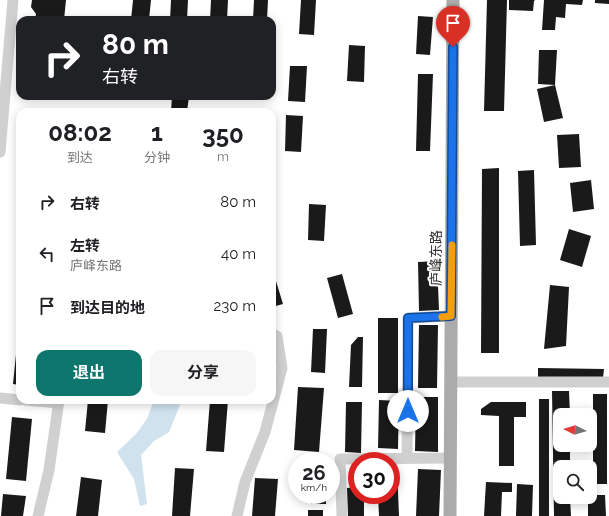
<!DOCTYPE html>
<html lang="zh">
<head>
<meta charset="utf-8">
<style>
  body { margin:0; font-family:Raleway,"Noto Sans SC",sans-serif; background:#f6f6f6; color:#202124; height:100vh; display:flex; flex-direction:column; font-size:15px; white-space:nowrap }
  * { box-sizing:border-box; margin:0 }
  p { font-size:13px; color:#757577 }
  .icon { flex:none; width:22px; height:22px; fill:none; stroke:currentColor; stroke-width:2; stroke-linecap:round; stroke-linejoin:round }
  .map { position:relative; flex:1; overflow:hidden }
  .drawer { position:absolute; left:16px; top:108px; width:260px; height:296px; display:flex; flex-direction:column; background:#fff; border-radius:12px; box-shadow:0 2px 10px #0003 }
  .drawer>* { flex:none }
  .top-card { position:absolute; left:16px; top:16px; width:260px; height:84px; border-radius:12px; box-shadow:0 2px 10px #0003; background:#202124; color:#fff; overflow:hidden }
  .needle { width:26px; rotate:275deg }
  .buttons { position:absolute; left:553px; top:408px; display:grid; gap:8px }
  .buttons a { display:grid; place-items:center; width:44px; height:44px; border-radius:8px; background:#fff; box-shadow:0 2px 10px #0003; font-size:20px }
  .speed { position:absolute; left:288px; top:452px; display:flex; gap:8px; font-size:20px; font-weight:700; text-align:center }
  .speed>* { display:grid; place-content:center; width:52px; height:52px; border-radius:50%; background:#fff; box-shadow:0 2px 10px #0003; line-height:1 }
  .speed small { font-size:10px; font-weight:400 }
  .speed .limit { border:6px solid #d22; background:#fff; color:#111 }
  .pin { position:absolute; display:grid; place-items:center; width:34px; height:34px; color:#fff; margin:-41px -17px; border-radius:50% 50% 50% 0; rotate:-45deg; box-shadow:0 0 4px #0007 }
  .pin .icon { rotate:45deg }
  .me { position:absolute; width:44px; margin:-22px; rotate:0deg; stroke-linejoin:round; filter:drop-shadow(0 0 3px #0008) }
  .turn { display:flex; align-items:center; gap:14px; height:84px; padding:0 20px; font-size:18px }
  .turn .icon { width:52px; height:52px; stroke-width:2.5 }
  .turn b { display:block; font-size:28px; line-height:34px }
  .eta { display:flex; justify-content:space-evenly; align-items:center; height:68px; text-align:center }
  .eta b { font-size:24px; font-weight:700; line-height:28px }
  .button { display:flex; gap:8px; margin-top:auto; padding:8px 20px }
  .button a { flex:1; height:46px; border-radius:12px; background:#0f766e; color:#fff; font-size:16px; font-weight:700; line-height:46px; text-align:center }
  .button a+a { background:#f6f6f6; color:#202124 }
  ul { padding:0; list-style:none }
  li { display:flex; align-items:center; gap:12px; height:52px; padding:0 20px }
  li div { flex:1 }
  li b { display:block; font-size:15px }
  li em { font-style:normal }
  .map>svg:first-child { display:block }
</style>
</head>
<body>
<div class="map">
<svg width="609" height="516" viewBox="0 0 609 516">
  <rect width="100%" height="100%" fill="#fff"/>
  <path fill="#cfe2ee" d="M154,400L173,401L182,400L169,432L154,441L141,455L147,504L140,506L134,479L117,452L136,434L147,419Z"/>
  <path fill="#1a1a1a" d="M32,0H66L64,20H35L36,14L31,7Z
    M133,0H151L149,20H131Z
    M171,0H188L187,20H170Z
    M211,0H228L227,20H210Z
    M254,0H268L267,20H253Z
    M301,0H316L314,35L299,34Z
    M487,0H507L504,111H484Z
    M509,0H535L534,1L533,11L509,10Z
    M544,0H583L582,5L566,4L565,18L556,17L555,30H542Z
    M595,0H609V4L595,3Z
    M418,16L433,17L430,55L416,54Z
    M349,45L365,46L364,82L347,81Z
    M539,50H557L555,85L563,118L544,122L537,89L555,85L538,84Z
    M290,66H307L305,102L288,101Z
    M418,74H433L430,151H416Z
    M172,96H189L187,112H171Z
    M286,115L303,116L301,152L285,151Z
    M579,134L581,167L559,168L557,135Z
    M499,168V353H481L482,169Z
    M534,170L536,245L520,246L518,171Z
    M591,180L594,209L573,212L570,183Z
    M309,204L326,205L324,241L308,240Z
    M569,229L591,236L582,267L560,260Z
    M437,261L439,310L419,311L418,262Z
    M272,268L283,304L272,307Z
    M342,274L353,314L338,318L327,278Z
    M550,285L569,287L566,346L544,349Z
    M378,318H398V393H378Z
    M19,325H20V385L13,384Z
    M419,325H438L437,388H418Z
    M313,329H327L325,373L311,372Z
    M358,337H363L362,387H349L351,345Z
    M538,368L604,369L603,378L538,377Z
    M298,387L324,388L319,452L294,450Z
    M552,391H569L570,415H560V445H570V467H560V497H570L571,516H554Z
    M593,394H607V484H593Z
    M416,397H438V452L415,451Z
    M539,399H549V516H539Z
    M88,400H108L105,433L85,431Z
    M210,400H228L224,452L206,451Z
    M379,400L399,401L398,449L378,448Z
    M346,402H362L361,453L345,452Z
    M491,402H526V417H514V466H499V416L481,415V409Z
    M12,417L32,419L26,481L6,479Z
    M391,466H397L399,516H379L378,495H391Z
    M175,468L194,469L190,516H172Z
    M418,469L441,470L439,516H416Z
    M81,477L102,480L98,516H76Z
    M255,478L278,479L275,516H252Z
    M486,482L512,483V492H502L501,516H484Z
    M517,484L533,485L532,516H516Z
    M357,487V495H364V516H348L347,488Z
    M3,494L26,496L23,516H1Z
    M311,495H326V504H311Z
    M590,495H605L606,516H588V497H590Z
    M308,510H323V516H308Z"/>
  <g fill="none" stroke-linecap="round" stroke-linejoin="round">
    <path stroke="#d0d0d0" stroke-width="11" d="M0,152L13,0
      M451,382H609
      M0,398L20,400
      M25,400L59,403
      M407,458L408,318L451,316
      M38,516L49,470L59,400
      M237,516L245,482L265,432L282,368L277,336L272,334
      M342,516L340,459L451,458"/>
    <path stroke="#ababab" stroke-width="13" d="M450,516L453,0"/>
  </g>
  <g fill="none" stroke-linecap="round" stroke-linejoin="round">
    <g stroke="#114b97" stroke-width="10">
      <path id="route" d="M408,411V318L451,316L453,47"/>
    </g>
    <use href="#route" stroke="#1a73e8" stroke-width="7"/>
    <path stroke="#f59e0b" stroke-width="7" d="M442,317L451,316L452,245"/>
  </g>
  <g text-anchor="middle" stroke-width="4" stroke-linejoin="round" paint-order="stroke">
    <g font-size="14" fill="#333" stroke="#fff">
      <text transform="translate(436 258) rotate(-90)" y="5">庐峰东路</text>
    </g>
  </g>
</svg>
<div class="buttons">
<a><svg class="needle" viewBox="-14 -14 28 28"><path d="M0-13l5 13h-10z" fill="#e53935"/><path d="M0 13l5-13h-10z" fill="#757577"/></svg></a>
<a><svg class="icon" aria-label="search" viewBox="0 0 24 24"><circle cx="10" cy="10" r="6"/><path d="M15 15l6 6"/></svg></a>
</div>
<div class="speed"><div>26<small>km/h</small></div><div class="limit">30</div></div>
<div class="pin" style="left:453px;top:47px;background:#d93025"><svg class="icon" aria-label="arrive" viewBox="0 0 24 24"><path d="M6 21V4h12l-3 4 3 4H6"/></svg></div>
<svg class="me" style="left:408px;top:411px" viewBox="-20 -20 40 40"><circle r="19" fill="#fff"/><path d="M0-13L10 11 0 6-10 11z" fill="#1a73e8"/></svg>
<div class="top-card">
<div class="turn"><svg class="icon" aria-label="right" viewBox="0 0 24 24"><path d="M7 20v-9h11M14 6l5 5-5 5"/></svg><div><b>80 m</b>右转</div></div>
</div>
<section class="drawer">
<div class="eta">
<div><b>08:02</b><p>到达</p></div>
<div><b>1</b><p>分钟</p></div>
<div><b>350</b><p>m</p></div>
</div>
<ul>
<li><svg class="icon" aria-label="right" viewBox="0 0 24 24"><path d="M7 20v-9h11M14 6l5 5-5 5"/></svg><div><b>右转</b></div><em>80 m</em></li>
<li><svg class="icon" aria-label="left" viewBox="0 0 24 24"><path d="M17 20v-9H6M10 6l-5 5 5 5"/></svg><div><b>左转</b><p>庐峰东路</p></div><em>40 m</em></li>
<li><svg class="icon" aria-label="arrive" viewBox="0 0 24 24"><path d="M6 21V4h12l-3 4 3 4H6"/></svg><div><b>到达目的地</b></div><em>230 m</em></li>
</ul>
<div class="button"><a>退出</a><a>分享</a></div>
</section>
</div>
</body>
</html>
